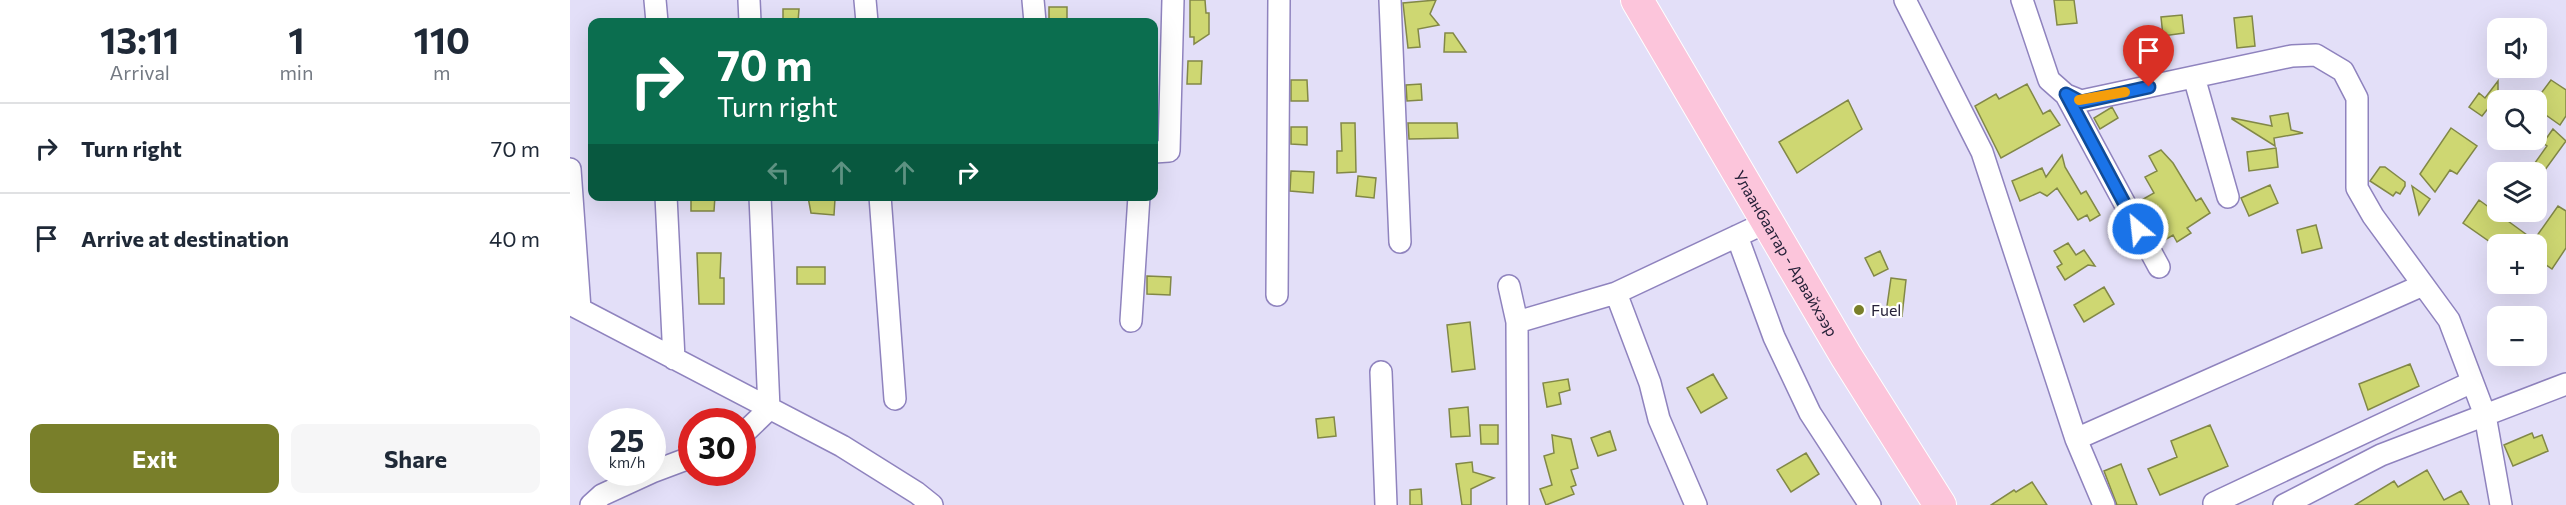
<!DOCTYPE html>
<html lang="en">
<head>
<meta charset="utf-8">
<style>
  body { margin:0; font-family:Commissioner,sans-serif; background:#f6f6f7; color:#1f2937; height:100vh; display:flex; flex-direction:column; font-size:22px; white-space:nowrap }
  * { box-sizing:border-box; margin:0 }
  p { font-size:20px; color:#747a83 }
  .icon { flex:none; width:33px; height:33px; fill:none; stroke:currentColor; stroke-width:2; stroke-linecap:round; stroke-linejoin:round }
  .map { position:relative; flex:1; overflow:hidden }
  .panel { display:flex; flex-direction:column; background:#fff; width:570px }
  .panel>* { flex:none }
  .banner { position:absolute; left:18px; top:18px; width:570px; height:183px; border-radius:12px; box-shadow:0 6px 24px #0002; background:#0b6e4f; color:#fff; overflow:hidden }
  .buttons { position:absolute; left:1917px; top:18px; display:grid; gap:12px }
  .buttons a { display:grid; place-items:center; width:60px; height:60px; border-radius:12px; background:#fff; box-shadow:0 6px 24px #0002; font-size:30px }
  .speed { position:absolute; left:18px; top:408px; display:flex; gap:12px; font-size:30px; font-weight:700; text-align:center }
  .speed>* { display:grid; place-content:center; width:78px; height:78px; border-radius:50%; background:#fff; box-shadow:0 6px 24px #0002; line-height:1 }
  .speed small { font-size:15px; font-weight:400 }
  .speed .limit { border:9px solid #d22; background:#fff; color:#111 }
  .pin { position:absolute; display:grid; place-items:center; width:51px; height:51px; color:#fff; margin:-62px -26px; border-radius:50% 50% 50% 0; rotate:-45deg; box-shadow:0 0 6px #0007 }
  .pin .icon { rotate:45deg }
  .me { position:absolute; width:66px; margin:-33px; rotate:332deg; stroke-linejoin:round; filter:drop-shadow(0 0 4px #0008) }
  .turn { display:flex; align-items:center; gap:21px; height:126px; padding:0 30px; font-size:27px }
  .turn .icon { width:78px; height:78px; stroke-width:2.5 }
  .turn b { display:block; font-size:42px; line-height:51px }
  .lanes { display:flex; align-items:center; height:57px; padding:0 30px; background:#0003; justify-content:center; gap:30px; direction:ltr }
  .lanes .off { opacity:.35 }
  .eta { display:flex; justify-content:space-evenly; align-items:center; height:102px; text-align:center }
  .eta b { font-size:36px; font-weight:700; line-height:42px }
  .action { display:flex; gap:12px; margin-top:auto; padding:12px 30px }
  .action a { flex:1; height:69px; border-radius:12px; background:#797f2a; color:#fff; font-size:24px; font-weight:700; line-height:69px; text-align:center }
  .action a+a { background:#f6f6f7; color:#1f2937 }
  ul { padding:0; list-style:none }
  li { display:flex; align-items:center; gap:18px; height:90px; padding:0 30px; border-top:2px solid #e0e1e3 }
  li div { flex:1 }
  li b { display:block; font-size:22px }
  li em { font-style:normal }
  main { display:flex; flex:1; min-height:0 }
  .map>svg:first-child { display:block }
</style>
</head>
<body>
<main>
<section class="panel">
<div class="eta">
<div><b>13:11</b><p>Arrival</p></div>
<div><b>1</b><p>min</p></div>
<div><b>110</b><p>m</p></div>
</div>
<ul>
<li><svg class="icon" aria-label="right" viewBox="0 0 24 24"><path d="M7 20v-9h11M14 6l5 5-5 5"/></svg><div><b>Turn right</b></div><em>70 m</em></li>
<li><svg class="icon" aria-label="arrive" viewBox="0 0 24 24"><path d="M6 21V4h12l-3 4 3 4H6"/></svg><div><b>Arrive at destination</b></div><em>40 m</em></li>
</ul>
<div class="action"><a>Exit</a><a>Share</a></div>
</section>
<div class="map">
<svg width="1996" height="505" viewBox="0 0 1996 505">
  <rect width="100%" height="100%" fill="#e3dff8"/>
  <path fill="#ced772" stroke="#828847" stroke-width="1.5" d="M620,0H635L636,13H639V34L624,44V37H620Z
    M866,0L860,14L869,25L848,29L850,47L838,48L833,3Z
    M1484,0H1504L1507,23L1487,25Z
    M479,7H497V22H479Z
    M213,9H229L228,22H213Z
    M1612,15L1614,33L1593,36L1591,17Z
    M1682,16L1685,46L1667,48L1664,18Z
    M875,33H883L896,52H874Z
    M618,61H632L631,84H617Z
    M721,80H737L738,101H721Z
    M1981,80L1996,90V116L1990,125L1966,108V100Z
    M1928,81V112L1920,106L1912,116L1899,107L1909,93L1915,98Z
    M851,84L852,100L837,101L836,85Z
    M1457,84L1473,114L1480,110L1490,125L1431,158L1405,106L1426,94L1429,99Z
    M1278,100L1292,129L1227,173L1209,142Z
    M1542,107L1548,118L1530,129L1524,118Z
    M1718,113L1721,130L1733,133L1704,138L1705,146L1662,119V118L1702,126L1700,116Z
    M771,123H785L786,172L767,173V151H772Z
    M838,123H887L888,138L839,139Z
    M721,127H737V145L721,144Z
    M1881,128L1907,146L1887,174L1880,170L1865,192L1850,174Z
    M1983,129L1996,141L1972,174L1962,167L1977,146L1973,143Z
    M1706,148L1708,167L1679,171L1677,152Z
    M1591,150L1603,163L1626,201L1631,198L1640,213L1617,228L1621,233L1607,242L1603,235L1590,243L1568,202L1584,193L1575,177L1587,171L1579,156Z
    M1492,155L1495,167L1511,194L1516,191L1530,215L1520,221L1517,215L1508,220L1487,188L1477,196L1470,192L1450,201L1442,181L1472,168L1476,177Z
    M1810,167H1815L1835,182V186L1830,194L1826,192L1823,196L1800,181Z
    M721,171L744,172L743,193L720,191Z
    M788,176L806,178L804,198L786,196Z
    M1700,185L1708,203L1679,216L1671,198Z
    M1842,186L1860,199L1849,215Z
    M121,196H145L144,211H121Z
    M238,197L265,199L264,215L241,213Z
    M1909,200L1964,240L1988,206L1996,211V248L1982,269L1966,258V244H1923L1893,223Z
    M1746,225L1752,248L1732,253L1727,230Z
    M1498,243L1506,255L1514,250L1525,266L1518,265L1495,280L1487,267L1492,264L1484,251Z
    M1310,251L1318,269L1304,276L1295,258Z
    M127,253H151L150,278H154V304H129Z
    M227,267H255V284H227Z
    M577,276L601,277L600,295L577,294Z
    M1321,278L1336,280L1332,316L1316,313Z
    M1534,287L1544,304L1514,322L1504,305Z
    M900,322L905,369L882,372L877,325Z
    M1840,364L1849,386L1798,410L1789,384Z
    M1143,374L1157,398L1131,413L1117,388Z
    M998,379L1000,390L989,393L991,404L977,407L973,383Z
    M898,407L900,436L881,437L879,409Z
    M764,417L766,436L748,438L746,419Z
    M910,425H928V444H911Z
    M1640,425L1658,466L1590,495L1578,469L1607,457L1601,441Z
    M1040,431L1046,450L1028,456L1021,438Z
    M1962,433L1964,438L1972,435L1978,451L1943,466L1934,445Z
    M982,435L1001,439L1008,468L1001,470L1006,485L1001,487L1004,494L976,505L970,489L982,485L974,456L984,453Z
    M1236,453L1249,474L1221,492L1207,470Z
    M902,462L903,472L924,478L901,489V505H892L886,464Z
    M1551,464L1556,477L1567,505H1547L1534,471Z
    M1857,470L1874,500L1891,491L1899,505H1785L1824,481L1828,487Z
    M1462,482L1477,505H1421L1444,490L1446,492Z
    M851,489L852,505H840V490Z"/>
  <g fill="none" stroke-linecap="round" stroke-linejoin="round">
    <g stroke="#8f83be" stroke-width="24">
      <path id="minor" d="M85,0L87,22
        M179,0L180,22
        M295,0L297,22
        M463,0L465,22
        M820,0L830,242
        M1335,0L1412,152L1506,439L1534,505
        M1452,0L1479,80L1496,95L1511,101L1722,56L1746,55L1773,71L1787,98V188L1803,216L1879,320L1915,415L1931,505
        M1624,77L1658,197
        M1496,95L1589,267
        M584,152L599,151L603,0
        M0,169L10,309
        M96,196L104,359
        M310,196L325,399
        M1167,236L1204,337L1240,413L1300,505
        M939,286L947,322L948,505
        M1046,293L1080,383L1089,419L1126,505
        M707,295L709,0
        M0,304L272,446L347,493L362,505
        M561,321L569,196
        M947,322L1046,293L1197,222
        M811,372L816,505
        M172,435L199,409L190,196
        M1506,439L1853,285
        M82,472L122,457
        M1644,503L1902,382
        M21,505L32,495L82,472
        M1714,505L1811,455L1996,384"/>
    </g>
    <g stroke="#fff" stroke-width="34">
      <g id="highway">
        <path id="s1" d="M1067,0L1276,356L1370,505"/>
      </g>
    </g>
    <use href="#minor" stroke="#fff" stroke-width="21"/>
    <use href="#highway" stroke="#fcc5db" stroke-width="32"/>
  </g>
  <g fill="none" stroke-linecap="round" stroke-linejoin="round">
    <g stroke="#114b97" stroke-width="15">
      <path id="route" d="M1568,229L1496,94L1511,102L1579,87"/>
    </g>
    <use href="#route" stroke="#1a73e8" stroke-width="10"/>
    <path stroke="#f59e0b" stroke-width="10" d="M1509,100L1555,92"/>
  </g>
  <circle fill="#797f2a" stroke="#fff" stroke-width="2" cx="1289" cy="310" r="6"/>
  <g text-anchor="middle" stroke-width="4.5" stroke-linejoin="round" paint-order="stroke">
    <g font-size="16" fill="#262138" stroke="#fff">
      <text dy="6" stroke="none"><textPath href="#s1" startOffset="294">Улаанбаатар - Арвайхээр</textPath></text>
    </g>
    <g font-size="16" fill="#262138" stroke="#fff" text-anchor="start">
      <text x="1301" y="316">Fuel</text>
    </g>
  </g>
</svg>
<div class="buttons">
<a><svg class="icon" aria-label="sound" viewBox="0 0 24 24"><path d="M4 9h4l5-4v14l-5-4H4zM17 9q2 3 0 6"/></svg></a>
<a><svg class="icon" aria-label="search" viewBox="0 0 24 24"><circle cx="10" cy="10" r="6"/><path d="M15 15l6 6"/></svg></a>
<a><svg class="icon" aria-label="layers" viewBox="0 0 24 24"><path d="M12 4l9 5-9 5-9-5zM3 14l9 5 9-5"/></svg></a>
<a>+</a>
<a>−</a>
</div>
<div class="speed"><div>25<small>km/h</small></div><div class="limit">30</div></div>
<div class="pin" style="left:1579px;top:87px;background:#d93025"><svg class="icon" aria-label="arrive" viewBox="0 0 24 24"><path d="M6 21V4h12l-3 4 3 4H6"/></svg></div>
<svg class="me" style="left:1568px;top:229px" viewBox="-20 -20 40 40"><circle r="17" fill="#1a73e8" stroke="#fff" stroke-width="3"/><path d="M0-11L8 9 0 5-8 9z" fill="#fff"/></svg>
<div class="banner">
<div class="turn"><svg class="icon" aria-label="right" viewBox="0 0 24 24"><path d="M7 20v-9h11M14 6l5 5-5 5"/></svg><div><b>70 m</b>Turn right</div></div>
<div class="lanes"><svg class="icon off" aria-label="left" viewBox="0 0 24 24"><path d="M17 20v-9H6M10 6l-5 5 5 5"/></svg><svg class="icon off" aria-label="ahead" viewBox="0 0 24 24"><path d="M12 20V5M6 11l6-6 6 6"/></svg><svg class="icon off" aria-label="ahead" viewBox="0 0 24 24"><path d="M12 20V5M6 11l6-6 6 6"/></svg><svg class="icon" aria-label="right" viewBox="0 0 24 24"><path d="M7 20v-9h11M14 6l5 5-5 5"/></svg></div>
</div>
</div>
</main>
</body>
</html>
